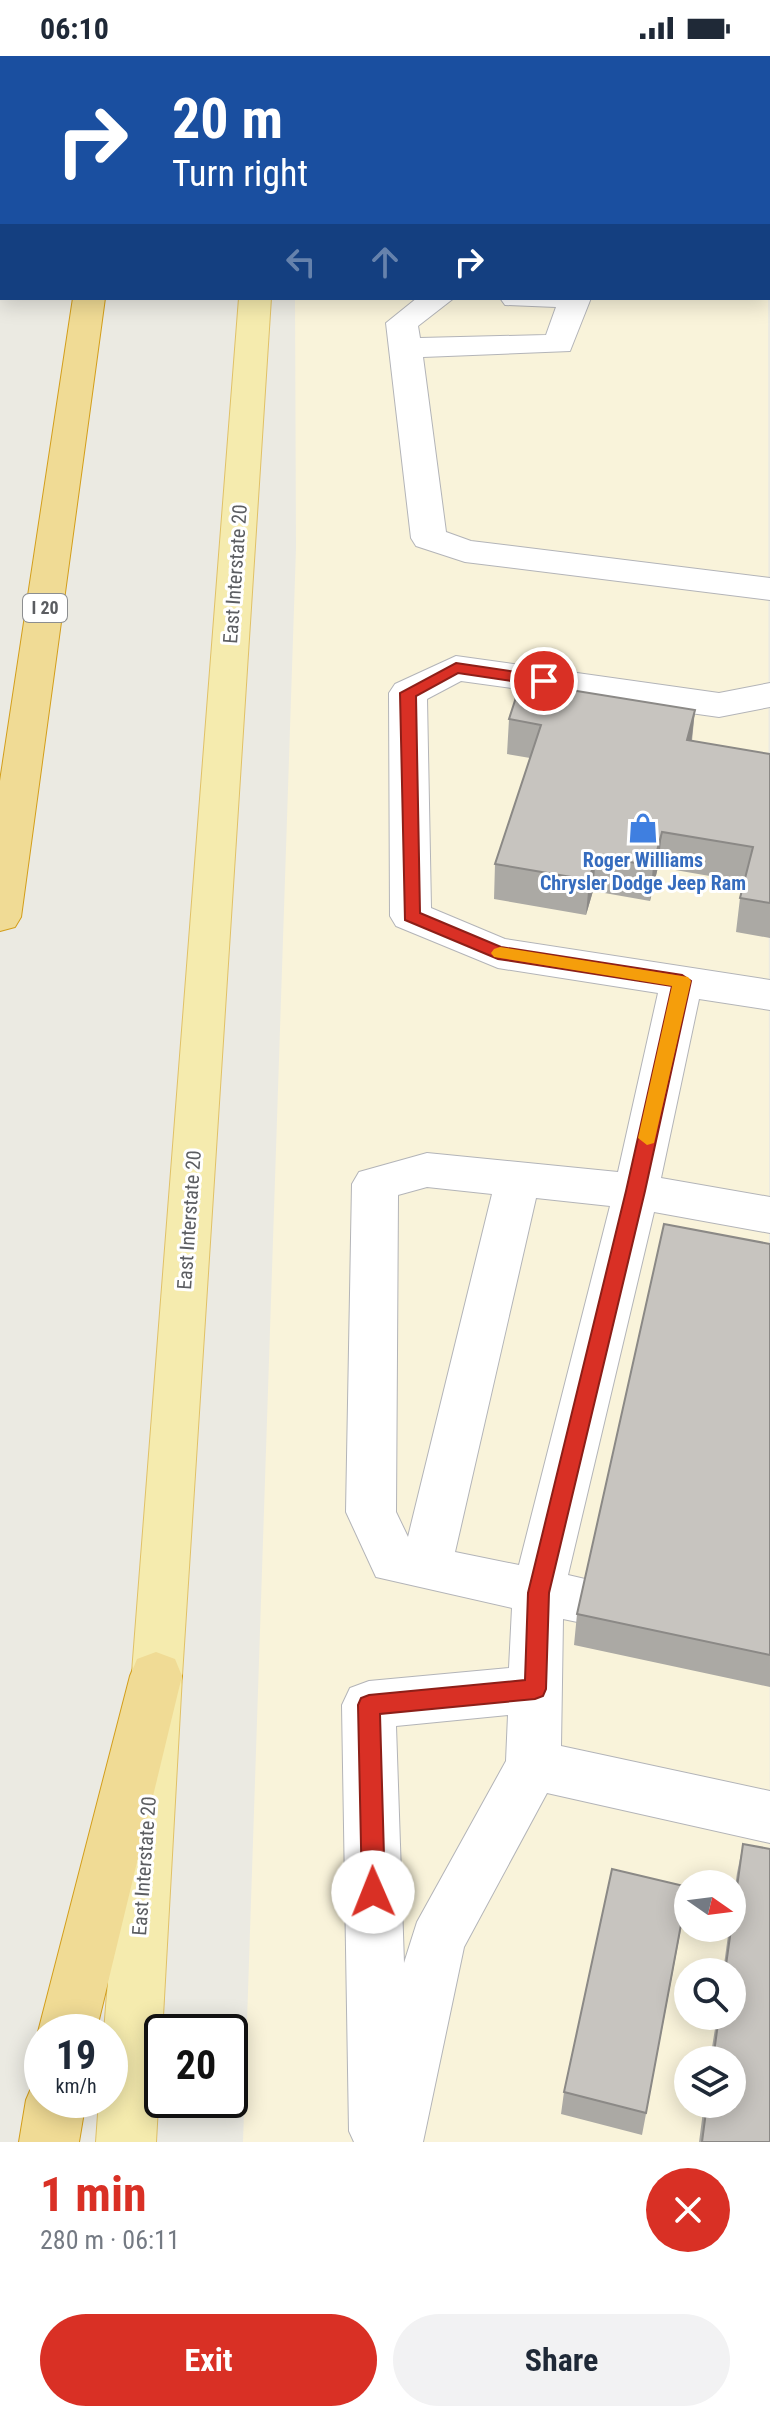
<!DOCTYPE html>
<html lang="en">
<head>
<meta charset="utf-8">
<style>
  body { margin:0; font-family:"Roboto Condensed",sans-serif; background:#f2f2f3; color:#1f2937; height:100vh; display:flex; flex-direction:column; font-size:30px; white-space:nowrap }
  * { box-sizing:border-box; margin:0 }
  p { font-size:26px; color:#747a83 }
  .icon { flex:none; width:44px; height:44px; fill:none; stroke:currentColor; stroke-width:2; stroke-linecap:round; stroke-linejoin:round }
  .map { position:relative; height:2086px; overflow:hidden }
  .details { display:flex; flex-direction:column; background:#fff; flex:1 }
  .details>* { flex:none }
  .guide { position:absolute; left:0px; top:0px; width:770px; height:244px; box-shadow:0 4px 20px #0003; background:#1a4fa0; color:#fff; overflow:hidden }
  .needle { width:52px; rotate:104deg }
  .buttons { position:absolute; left:674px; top:1814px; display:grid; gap:16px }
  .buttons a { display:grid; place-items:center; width:72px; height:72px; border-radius:50%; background:#fff; box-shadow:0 4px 20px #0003; font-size:40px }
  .speed { position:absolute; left:24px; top:1958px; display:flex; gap:16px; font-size:40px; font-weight:700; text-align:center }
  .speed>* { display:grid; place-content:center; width:104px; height:104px; border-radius:50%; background:#fff; box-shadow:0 4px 20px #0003; line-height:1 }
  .speed small { font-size:20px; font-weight:400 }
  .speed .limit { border:4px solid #111; border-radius:12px; background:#fff; color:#111 }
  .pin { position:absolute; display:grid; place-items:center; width:68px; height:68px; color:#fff; margin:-34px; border:4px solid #fff; border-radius:50%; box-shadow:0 2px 8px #0007 }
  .me { position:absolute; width:88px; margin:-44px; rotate:359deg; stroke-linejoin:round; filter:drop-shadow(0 0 6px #0008) }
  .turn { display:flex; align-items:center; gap:28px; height:168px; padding:0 40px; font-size:36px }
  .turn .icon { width:104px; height:104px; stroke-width:2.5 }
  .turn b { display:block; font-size:56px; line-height:68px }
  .lanes { display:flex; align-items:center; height:76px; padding:0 40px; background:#0003; justify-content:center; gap:40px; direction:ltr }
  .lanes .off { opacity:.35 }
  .round { display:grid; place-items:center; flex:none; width:84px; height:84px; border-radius:42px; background:#f2f2f3 }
  .summary { display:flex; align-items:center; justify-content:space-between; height:136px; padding:0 40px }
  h1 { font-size:48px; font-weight:700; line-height:60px; color:#d93025 }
  .cta { display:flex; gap:16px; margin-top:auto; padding:16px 40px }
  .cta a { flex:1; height:92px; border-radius:48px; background:#d93025; color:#fff; font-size:32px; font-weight:700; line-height:92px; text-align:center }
  .cta a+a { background:#f2f2f3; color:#1f2937 }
  .status { display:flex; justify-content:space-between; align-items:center; height:56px; padding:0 40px; background:#fff; direction:ltr }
  .status svg { height:22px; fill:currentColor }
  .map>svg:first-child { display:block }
</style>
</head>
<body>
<div class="status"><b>06:10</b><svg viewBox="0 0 49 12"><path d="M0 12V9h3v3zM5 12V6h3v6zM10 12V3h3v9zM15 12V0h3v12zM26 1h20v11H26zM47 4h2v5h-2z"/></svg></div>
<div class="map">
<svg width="770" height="2086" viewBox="0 0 770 2086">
  <rect width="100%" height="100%" fill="#ebeae2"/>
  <path fill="#f9f3da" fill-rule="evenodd" d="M363,0H770V63L768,2Z
    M768,117L770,2086H243L296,492L295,242H768ZM688,1828H732V1872H688ZM688,1916H732V1960H688ZM688,2004H732V2048H688Z"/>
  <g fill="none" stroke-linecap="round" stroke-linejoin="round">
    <g stroke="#b3b4b8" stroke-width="2">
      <path id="minor" d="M404,0H433L434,2H405Z
        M539,0H568L538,2Z
        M615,0H643V2H615Z
        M768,17H770V35H768Z
        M768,84H770V102H768Z
        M768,195H770V213H768Z
        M417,242H454L418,270L420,282L546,279L556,251L505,249L500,242H591L570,295L423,301L446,476L471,485L770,522V544L465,506L416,490L411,482L386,267Z
        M456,600L719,637L770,627V651L719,661L461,625L427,643L431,852L505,883L770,924V954L699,943L661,1122L770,1141V1177L654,1156L568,1519L658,1540L666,1556L658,1572L640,1579L563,1563L561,1690L770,1735V1787L547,1737L464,1891L423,2086H354L349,2075L342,1649L350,1632L369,1625L509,1612L512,1552L376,1521L346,1456L352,1128L359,1116L427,1097L618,1116L658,937L498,912L396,870L390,860L389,637L395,628ZM427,1131L492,1138L408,1481L396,1456L398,1139ZM536,1142L610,1150L519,1509L455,1496ZM508,1659L506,1705L417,1866L404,1907L396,1670Z"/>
    </g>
    <g stroke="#e0c167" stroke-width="2">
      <path id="major" d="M256,0H284V2H256Z
        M239,242H271L182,1620L156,2086H96L99,2044H110V1976H104Z"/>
    </g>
    <g stroke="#d39e1b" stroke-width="2">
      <path id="highway" d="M19,0H47V2H19Z
        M110,0H138V2H110Z
        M0,144H2L0,172Z
        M73,242H105L21,861L15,871L0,875V725Z
        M156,1596L175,1603L182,1620L96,1976H42V1986L38,1976L130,1620L137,1603Z
        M42,2020V2044H86L79,2086H19L26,2044L35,2023Z"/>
    </g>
    <use href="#minor" fill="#fff" fill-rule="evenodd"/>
    <use href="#major" fill="#f5ebae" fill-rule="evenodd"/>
    <use href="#highway" fill="#f0db95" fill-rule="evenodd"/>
  </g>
  <path fill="#aba9a4" d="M421,0H475V2H421Z
    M695,654L692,685L770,698V882L736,876L740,842L744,826L658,811L650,845L593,835L586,859L494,843L495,808L530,702L507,698L509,663Z
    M770,1188V1631L574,1589L577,1558Z
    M743,1788L770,2086H699L704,2048H732V2004H710L717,1960H732V1916H723L729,1872H732V1851L737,1817Z
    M688,1836L642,2079L561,2058L564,2036Z"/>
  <path fill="#8b8986" d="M695,654L691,688L687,684Z
    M662,776L658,811L650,845L653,810Z
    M596,800L593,835L586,859L589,824Z"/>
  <path fill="#c7c4bf" stroke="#8b8986" stroke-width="2" d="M521,626L695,654L687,684L770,698V847L740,842L753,791L662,776L653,810L596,800L589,824L495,808L541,669L509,663Z
    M664,1168L770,1188V1599L577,1558Z
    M743,1788L770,1793V2086H702L707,2048H732V2004H713L719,1960H732V1916H725Z
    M612,1813L688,1831L646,2057L564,2036Z"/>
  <path fill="#d93025" stroke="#8d1f18" stroke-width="2" d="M456,607L544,620L551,625L544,630L458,617L416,640L420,857L501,891L682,919L691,925L645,1135L549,1537L546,1633L543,1640L535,1643L380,1658L385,1836L381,1844L373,1847L365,1844L362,1836L358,1649L361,1642L369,1639L525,1624L528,1537L626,1135L672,930L498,903L405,864L400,637Z"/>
  <path fill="#f59e0b" d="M500,891L688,921L691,925L654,1087L647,1089L638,1082L672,930L494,901L491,897L494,893Z"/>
  <defs>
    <g id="shop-bare" transform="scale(2.4)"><path d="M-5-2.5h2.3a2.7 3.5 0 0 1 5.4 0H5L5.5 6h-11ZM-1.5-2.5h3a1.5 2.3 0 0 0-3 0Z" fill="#3f7fe0" stroke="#fff" stroke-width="2.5" paint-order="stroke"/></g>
  </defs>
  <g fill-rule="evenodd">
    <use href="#shop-bare" x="643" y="772"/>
  </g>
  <g text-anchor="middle" stroke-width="6" stroke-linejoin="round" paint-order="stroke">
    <rect fill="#fff" stroke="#8c8e90" stroke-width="2" x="23" y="538" width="44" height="28" rx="6"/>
    <g font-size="18" font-weight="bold" fill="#5b5d61">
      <text x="45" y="558">I 20</text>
    </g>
    <g font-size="20" fill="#5b5d61" stroke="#fff">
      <text transform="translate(235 518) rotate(-86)" y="7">East Interstate 20</text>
      <text transform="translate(189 1164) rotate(-86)" y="7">East Interstate 20</text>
      <text transform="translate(144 1810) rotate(-86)" y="7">East Interstate 20</text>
    </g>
    <g font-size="20" font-weight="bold" fill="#366cbe" stroke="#fff">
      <text x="643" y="811">Roger Williams<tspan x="643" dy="23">Chrysler Dodge Jeep Ram</tspan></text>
    </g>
  </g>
</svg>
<div class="buttons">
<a><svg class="needle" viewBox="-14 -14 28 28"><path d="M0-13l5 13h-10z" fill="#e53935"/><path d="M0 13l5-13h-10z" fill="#747a83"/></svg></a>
<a><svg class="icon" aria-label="search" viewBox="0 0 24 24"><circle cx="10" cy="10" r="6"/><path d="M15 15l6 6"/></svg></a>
<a><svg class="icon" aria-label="layers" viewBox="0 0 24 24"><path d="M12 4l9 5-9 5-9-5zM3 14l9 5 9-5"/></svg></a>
</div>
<div class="speed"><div>19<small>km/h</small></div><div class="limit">20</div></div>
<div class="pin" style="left:544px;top:625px;background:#d93025"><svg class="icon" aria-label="arrive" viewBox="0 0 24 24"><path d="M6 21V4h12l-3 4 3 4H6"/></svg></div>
<svg class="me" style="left:373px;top:1836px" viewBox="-20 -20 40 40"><circle r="19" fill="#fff"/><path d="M0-13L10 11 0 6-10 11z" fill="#d93025"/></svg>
<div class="guide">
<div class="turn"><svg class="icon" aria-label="right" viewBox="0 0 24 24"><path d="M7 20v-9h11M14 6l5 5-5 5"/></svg><div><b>20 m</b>Turn right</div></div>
<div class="lanes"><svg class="icon off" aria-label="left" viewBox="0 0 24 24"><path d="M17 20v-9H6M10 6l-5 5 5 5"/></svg><svg class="icon off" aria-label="ahead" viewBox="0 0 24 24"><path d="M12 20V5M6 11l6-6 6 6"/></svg><svg class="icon" aria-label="right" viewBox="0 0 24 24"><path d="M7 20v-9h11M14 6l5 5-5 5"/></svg></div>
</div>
</div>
<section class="details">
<div class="summary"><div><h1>1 min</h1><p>280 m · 06:11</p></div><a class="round" style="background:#d93025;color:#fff"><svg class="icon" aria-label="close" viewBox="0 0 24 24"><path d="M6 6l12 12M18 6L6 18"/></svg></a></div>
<div class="cta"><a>Exit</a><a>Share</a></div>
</section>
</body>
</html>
